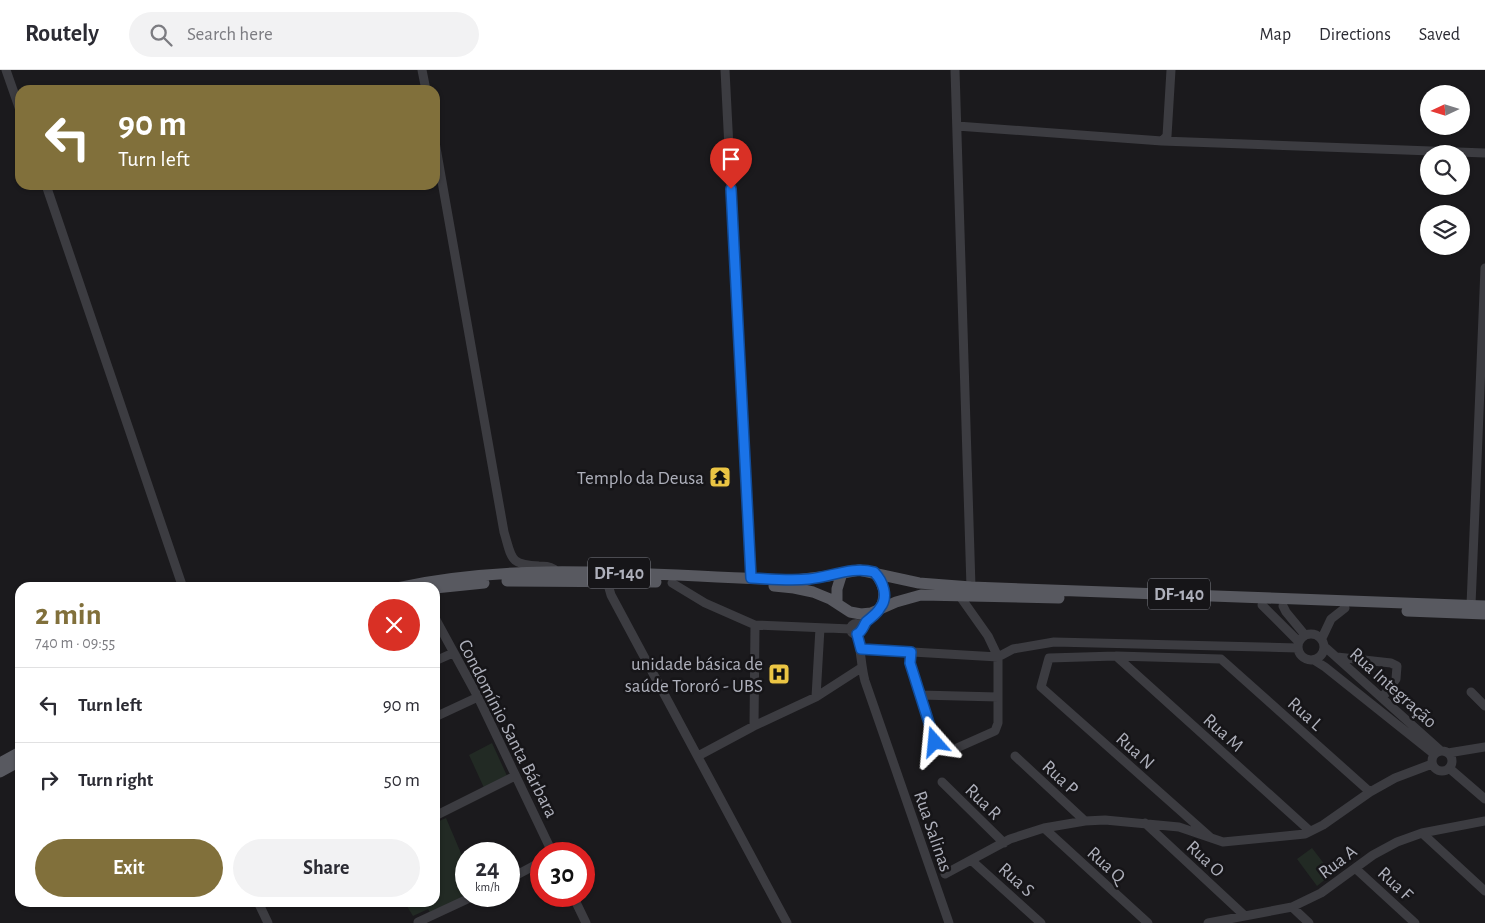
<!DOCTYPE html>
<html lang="en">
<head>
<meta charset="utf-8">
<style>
  body { margin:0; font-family:"Alegreya Sans",sans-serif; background:#f2f2f3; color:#2b2b33; height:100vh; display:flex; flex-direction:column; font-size:19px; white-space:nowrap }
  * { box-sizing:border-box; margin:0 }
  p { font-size:16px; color:#7c7c81 }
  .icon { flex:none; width:28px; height:28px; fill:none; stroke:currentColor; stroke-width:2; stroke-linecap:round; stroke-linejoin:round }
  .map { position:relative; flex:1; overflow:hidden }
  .details { position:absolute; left:15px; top:512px; width:425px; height:325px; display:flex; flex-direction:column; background:#fff; border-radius:15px; box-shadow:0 1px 4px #0004 }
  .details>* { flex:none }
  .banner { position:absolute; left:15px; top:15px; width:425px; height:105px; border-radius:15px; box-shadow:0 1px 4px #0004; background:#81703b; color:#fff; overflow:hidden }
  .needle { width:32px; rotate:266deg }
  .controls { position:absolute; left:1420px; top:15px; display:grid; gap:10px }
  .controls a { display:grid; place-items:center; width:50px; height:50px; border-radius:50%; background:#fff; box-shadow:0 1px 4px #0004; font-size:25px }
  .speed { position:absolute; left:455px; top:772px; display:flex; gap:10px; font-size:25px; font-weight:700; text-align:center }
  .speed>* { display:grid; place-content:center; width:65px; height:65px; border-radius:50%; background:#fff; box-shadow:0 1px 4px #0004; line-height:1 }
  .speed small { font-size:12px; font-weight:400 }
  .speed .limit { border:8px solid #d22; background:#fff; color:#111 }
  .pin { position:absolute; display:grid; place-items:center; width:42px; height:42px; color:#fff; margin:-51px -21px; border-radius:50% 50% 50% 0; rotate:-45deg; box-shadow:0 0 5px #0007 }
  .pin .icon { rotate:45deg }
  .me { position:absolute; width:55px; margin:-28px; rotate:342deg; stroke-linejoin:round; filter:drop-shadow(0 0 4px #0008) }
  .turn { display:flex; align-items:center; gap:18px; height:105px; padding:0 20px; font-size:22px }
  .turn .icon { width:65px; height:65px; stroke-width:2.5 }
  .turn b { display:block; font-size:35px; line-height:42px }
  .round { display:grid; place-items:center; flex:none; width:52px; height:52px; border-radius:26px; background:#f2f2f3 }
  .overview { display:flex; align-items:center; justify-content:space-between; height:85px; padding:0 20px }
  h1 { font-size:30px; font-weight:700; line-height:38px; color:#81703b }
  .action { display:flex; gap:10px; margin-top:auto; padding:10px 20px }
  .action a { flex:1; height:58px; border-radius:30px; background:#81703b; color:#fff; font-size:20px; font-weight:700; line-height:58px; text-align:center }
  .action a+a { background:#f2f2f3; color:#2b2b33 }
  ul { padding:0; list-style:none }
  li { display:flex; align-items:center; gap:15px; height:75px; padding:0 20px; border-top:1px solid #e1e1e2 }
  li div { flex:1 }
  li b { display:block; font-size:19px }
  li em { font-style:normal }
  header { display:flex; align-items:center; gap:30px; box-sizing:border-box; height:70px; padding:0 25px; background:#fff; border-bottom:1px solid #e1e1e2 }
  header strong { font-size:24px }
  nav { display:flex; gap:28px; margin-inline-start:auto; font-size:18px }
  .search { width:350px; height:45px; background:#f2f2f3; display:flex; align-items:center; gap:12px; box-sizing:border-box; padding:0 18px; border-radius:28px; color:#7c7c81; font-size:19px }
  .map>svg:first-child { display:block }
</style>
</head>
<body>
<header>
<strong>Routely</strong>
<div class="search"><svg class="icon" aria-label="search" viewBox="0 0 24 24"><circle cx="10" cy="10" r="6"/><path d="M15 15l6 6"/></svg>Search here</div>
<nav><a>Map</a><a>Directions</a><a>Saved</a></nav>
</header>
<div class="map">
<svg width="1485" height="853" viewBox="0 0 1485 853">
  <rect width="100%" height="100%" fill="#1b1a1d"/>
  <path fill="#222a24" d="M492,673L508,708L485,720L469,685Z
    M446,748L466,795V826L431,844L428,839L413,846L405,833L435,832V753Z
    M1312,778L1332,804L1317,816L1297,789Z"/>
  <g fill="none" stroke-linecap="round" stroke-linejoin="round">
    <path stroke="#3c3c41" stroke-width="9" d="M6,0L20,40
      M422,0L426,20
      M725,0L751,508
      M955,0L971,517
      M957,56L1162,71L1485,83
      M1162,71L1167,66L1171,0
      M435,72L504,462C512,488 509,495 539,496C545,496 549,496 554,499
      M46,115L183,518
      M607,511L611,525L787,853
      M672,513L705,533L755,555L851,559
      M1262,535L1299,572
      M1471,535L1485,198
      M1283,536L1286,542L1305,565
      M435,548L478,627L553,784
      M850.5 559a5.5 5.5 0 1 1 11 0a5.5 5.5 0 1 1-11 0Z
      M1298 577a13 13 0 1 1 26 0a13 13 0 1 1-26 0Z
      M857,564C861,580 861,596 865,611L949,853
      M1322,568L1331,549L1345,538
      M1325,577L1441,681
      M861,579L998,587L1013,579L1054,572L1298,578
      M911,582L910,593L935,672L941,680L950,681L995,661L998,653V587L988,566L959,525
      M1116,586L1310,761
      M1337,587L1391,593L1397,596L1396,609L1382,628
      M1314,590L1325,597L1434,684
      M435,591L453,583
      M1471,622L1485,636
      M920,625L998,627
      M816,627L820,558
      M435,647L478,627
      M754,656L755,555
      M1432 691a10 10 0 1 1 20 0a10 10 0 1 1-20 0Z
      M1448,683L1485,677
      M698,686L754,656L816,627L861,598
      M1015,686L1085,751
      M1449,698L1485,729
      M942,712L1004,773
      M435,746L515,706
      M1145,753L1245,846
      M1044,758L1148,853
      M1422,763L1485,821
      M1210,767L1041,617L1049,588L1116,586L1221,589L1370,722
      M971,790L1041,853
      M1355,798L1415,853
      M945,804L1010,769L1044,758L1085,751L1105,750L1179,757L1223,772L1305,764L1323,755L1370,722L1395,708L1432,694
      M509,809L541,792
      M573,826L586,853
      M258,832L268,853
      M1292,837L1309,853
      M418,852L474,826
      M1208,853L1292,837L1321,823L1373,785L1397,772L1422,763L1485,751"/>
    <path stroke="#585960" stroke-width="11" d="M874,502C884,513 887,526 880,539
      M507,511L656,512
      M774,516L794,518L813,522L830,529L850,542L861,544L871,543L896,532L921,525L1059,528
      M396,518C527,489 662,507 795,510L828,506L859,500L919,513L971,517L1485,536
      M435,518L484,513
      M837,533V519L842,503
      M1407,541L1485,544
      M0,693L20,682
      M0,702L20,691"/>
  </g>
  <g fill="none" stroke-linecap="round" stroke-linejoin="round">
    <g stroke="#114b97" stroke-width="12">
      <path id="route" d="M731,119L751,508C771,509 790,511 809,509C831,507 852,496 874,502C883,511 889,527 880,538C877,544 870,548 866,552C863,557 862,562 857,564L861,579L911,582L910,593L935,672"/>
    </g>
    <use href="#route" stroke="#1a73e8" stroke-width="9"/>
  </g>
  <defs>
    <g id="temple-square" transform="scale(1.125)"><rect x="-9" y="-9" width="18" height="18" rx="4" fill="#ebc544" stroke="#161518"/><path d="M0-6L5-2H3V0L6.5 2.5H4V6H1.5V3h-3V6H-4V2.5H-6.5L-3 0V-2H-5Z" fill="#111"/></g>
    <g id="hospital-square" transform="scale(1.125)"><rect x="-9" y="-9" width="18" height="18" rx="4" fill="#ebc544" stroke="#161518"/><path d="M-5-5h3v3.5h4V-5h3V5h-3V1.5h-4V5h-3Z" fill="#111"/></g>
  </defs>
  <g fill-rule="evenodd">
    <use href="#temple-square" x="720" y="407"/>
    <use href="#hospital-square" x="779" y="604"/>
  </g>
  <g text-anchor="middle" stroke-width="5" stroke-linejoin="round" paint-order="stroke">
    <g fill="#161518" stroke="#80828a" stroke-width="1">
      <rect x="588" y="487.5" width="62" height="31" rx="4"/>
      <rect x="1148" y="508.5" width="62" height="31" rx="4"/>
    </g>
    <g font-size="18" font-weight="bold" fill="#aeb0bb">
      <text x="619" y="509">DF-140</text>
      <text x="1179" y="530">DF-140</text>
    </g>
    <g font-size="19" fill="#aeb0bb" stroke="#161518" text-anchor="end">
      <text x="704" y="414">Templo da Deusa</text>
      <text x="763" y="600">unidade básica de<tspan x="763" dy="22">saúde Tororó - UBS</tspan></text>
    </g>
    <g font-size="19" fill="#aeb0bb" stroke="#161518">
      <text transform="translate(1394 617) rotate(42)" y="7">Rua Integração</text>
      <text transform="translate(1306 643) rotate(42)" y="7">Rua L</text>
      <text transform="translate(509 658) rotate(63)" y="7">Condomínio Santa Bárbara</text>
      <text transform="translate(1224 662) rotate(42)" y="7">Rua M</text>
      <text transform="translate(1136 680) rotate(42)" y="7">Rua N</text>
      <text transform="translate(1061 707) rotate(43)" y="7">Rua P</text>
      <text transform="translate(984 731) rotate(44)" y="7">Rua R</text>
      <text transform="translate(934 761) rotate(71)" y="7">Rua Salinas</text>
      <text transform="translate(1206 788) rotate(43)" y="7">Rua O</text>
      <text transform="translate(1337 791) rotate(-37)" y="7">Rua A</text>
      <text transform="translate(1107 794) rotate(42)" y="7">Rua Q</text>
      <text transform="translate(1017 809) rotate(42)" y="7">Rua S</text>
      <text transform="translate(1396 813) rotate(43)" y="7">Rua F</text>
    </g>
  </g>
</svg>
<div class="controls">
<a><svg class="needle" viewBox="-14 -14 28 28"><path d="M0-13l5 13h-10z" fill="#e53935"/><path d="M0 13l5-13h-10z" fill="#7c7c81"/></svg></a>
<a><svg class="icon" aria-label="search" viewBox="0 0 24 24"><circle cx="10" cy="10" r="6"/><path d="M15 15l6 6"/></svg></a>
<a><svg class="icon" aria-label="layers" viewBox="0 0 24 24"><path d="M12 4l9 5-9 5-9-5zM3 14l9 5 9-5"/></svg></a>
</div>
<div class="speed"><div>24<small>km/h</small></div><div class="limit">30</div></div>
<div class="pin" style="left:731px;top:119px;background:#d93025"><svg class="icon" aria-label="arrive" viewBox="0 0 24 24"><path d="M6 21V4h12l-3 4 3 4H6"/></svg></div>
<svg class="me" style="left:935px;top:672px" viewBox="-20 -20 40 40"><path d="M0-17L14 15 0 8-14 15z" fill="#1a73e8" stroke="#fff" stroke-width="4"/></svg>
<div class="banner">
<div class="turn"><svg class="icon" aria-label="left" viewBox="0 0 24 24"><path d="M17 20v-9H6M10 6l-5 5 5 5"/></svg><div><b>90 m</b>Turn left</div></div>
</div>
<section class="details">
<div class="overview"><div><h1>2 min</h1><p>740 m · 09:55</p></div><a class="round" style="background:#d93025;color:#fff"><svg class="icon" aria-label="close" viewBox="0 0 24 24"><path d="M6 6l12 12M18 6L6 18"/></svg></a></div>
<ul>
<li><svg class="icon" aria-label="left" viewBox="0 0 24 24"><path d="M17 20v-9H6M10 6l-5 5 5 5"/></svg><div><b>Turn left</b></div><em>90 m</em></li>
<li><svg class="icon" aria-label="right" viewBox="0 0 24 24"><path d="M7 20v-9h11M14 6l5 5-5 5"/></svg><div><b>Turn right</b></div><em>50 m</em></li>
</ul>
<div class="action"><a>Exit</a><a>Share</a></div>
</section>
</div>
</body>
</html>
